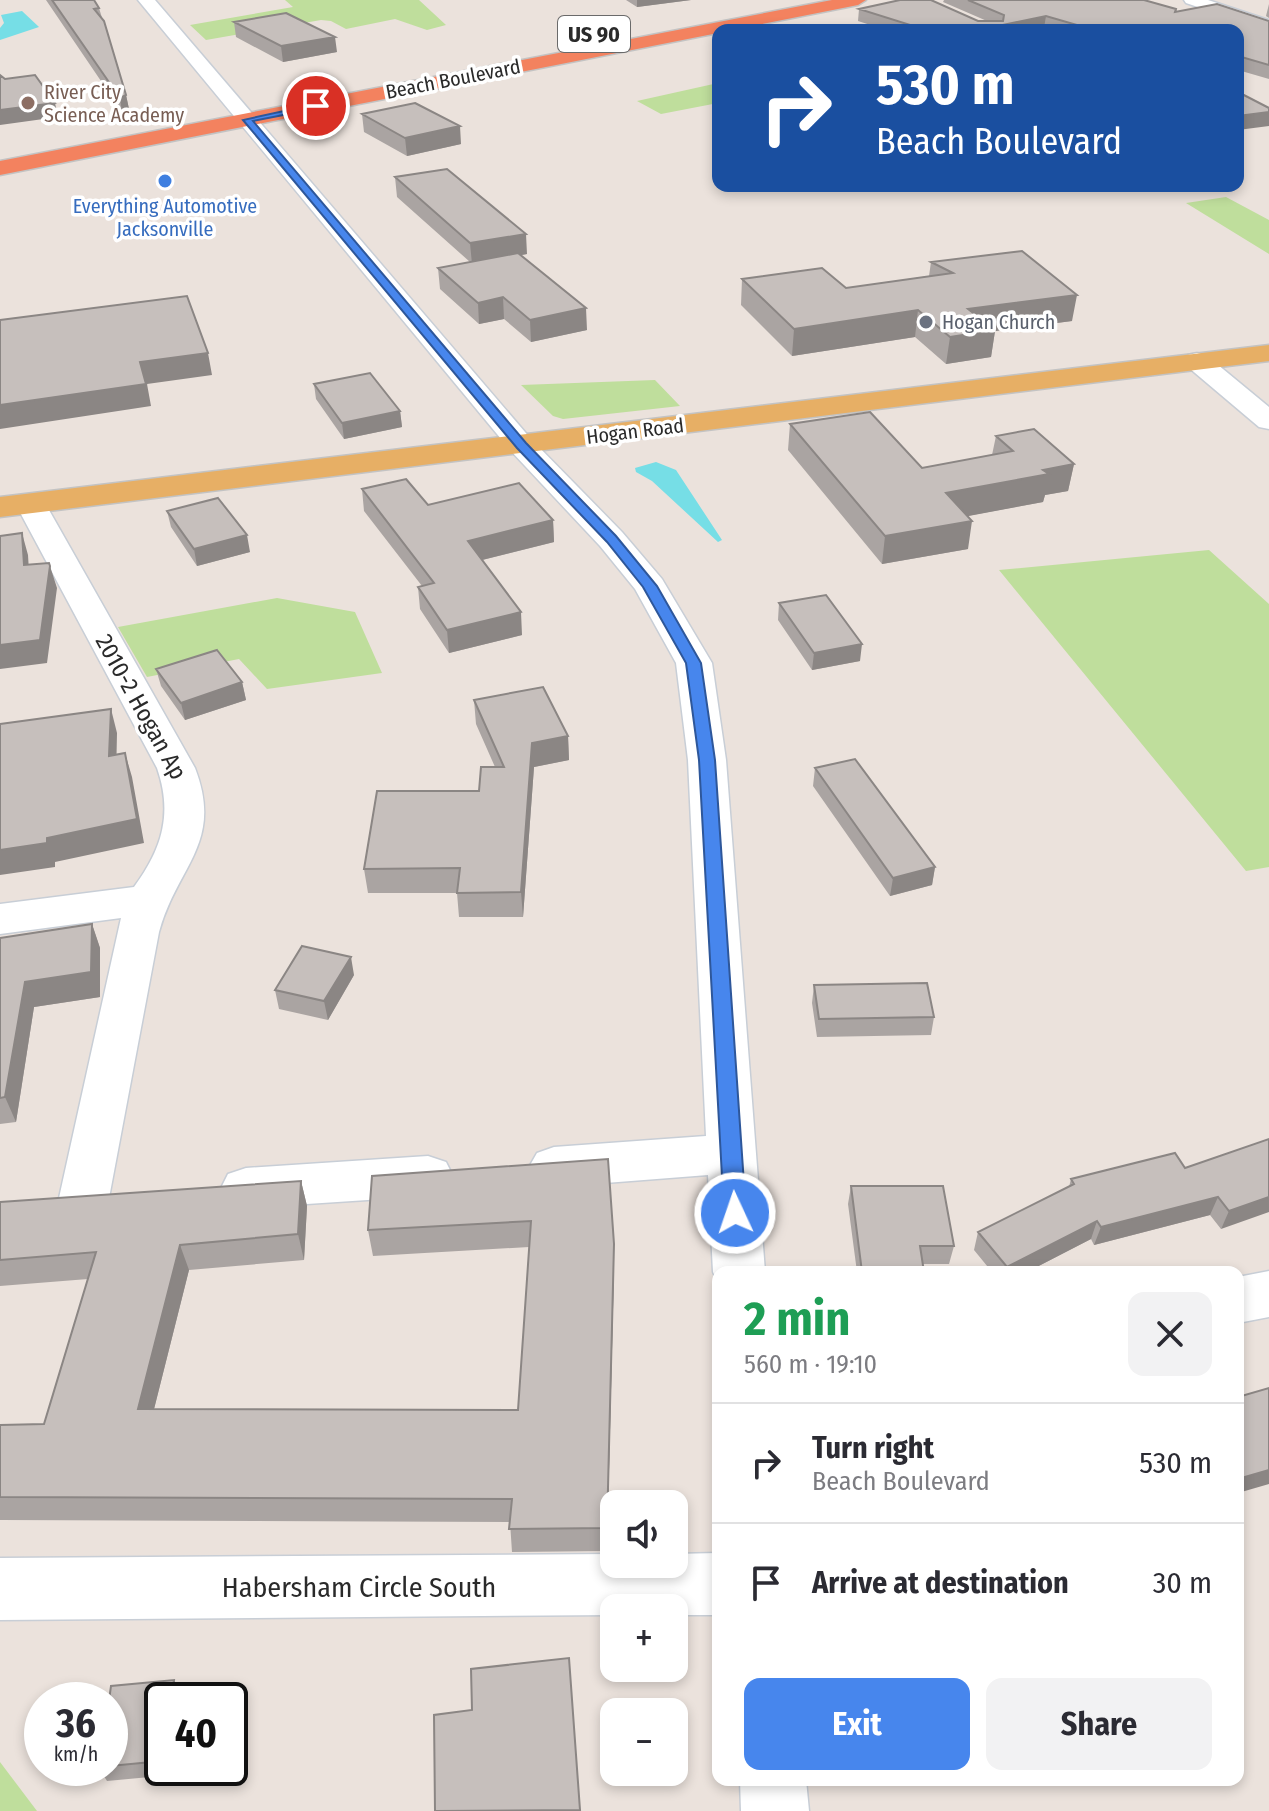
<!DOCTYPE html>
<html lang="en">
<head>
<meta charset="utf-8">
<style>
  body { margin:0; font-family:"Fira Sans Condensed",sans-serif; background:#f2f2f3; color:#2b2b33; height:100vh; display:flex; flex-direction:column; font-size:30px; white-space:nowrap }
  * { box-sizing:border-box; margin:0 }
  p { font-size:26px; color:#7c7c81 }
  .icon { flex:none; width:44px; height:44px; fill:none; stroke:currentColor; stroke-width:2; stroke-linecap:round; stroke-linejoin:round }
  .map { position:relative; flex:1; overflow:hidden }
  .drawer { position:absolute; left:712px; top:1266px; width:532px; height:520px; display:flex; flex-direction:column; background:#fff; border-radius:16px; box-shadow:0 4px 12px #0003 }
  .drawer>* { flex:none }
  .guide { position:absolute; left:712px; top:24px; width:532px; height:168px; border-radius:16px; box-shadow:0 4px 12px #0003; background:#1a4fa0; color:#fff; overflow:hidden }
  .fabs { position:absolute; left:600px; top:1490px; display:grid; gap:16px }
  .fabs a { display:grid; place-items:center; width:88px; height:88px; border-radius:16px; background:#fff; box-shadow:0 4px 12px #0003; font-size:40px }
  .speed { position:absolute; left:24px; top:1682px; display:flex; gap:16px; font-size:40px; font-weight:700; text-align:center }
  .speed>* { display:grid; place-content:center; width:104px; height:104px; border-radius:50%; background:#fff; box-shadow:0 4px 12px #0003; line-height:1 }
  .speed small { font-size:20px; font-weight:400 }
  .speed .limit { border:4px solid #111; border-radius:12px; background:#fff; color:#111 }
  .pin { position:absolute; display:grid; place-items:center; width:68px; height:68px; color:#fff; margin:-34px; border:4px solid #fff; border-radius:50%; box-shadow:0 2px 8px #0007 }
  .me { position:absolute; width:88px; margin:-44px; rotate:357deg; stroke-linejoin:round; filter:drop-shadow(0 0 6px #0008) }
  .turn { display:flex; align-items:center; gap:28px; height:168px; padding:0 32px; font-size:36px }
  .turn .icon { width:104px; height:104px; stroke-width:2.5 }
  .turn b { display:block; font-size:56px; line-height:68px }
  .round { display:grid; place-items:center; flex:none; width:84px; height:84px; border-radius:16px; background:#f2f2f3 }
  .overview { display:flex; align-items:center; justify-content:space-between; height:136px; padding:0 32px }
  h1 { font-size:48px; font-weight:700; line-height:60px; color:#1e9e55 }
  .button { display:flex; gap:16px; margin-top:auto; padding:16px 32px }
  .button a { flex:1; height:92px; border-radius:16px; background:#4786ed; color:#fff; font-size:32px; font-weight:700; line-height:92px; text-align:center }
  .button a+a { background:#f2f2f3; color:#2b2b33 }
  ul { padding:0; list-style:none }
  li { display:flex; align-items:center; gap:24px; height:120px; padding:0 32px; border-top:2px solid #e1e1e2 }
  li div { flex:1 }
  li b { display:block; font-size:30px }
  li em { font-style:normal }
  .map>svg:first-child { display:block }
</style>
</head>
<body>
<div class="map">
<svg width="1269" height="1811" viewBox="0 0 1269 1811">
  <rect width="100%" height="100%" fill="#ebe2dc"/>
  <path fill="#bfde9c" d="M285,0H419L446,25L427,30L395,19L346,29L331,21L321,20L206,40L190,25L293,7Z
    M718,83V103L661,114L637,101Z
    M1226,197L1269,220V254L1186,203Z
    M655,380L680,406L563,419L553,416L521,385Z
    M1209,550L1269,604V867L1246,871L999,570Z
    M277,598L355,612L382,673L267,689L239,659L147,677L118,627Z
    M0,1762L37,1811H0Z"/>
  <path fill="#76dee6" d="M22,11L39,27L0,40V28L4,23L1,15Z
    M656,462L676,470L722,540L718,542L652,481L636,472L635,468Z"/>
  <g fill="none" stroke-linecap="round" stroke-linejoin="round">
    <g stroke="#c8ced6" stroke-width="3">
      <path id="minor" d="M138,0H155L531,439L622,532L662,579L712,663L726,760L765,1272H718V1283L713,1272L708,1175L554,1187L537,1181L529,1167L537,1153L554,1147L706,1136L688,760L676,663L635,589L600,546L511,451Z
        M1184,0H1208L1269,20V31L1186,3Z
        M1197,353L1206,355L1269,407V429L1259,427L1188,367L1184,361L1188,355Z
        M30,494L41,497L45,503L195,768C224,843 177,866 159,932L109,1198L102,1213L84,1219L66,1213L59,1198L121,918L0,934V904L134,887C162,849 173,814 157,768L15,503L19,497Z
        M428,1156L446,1162L453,1176L446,1190L428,1196L246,1208L228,1202L221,1188L228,1174L246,1168Z
        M1269,1271V1317L1238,1323V1277Z
        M718,1553V1615H674V1608H614V1615L0,1620V1558L614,1554V1564H674V1554Z
        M740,1780H806L809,1811H741Z"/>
    </g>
    <g stroke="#c3c3c3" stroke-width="3">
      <path id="major" d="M1269,345V361L0,517V497Z"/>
    </g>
    <g stroke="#c3c3c3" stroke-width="3">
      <path id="highway" d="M832,0H866L858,5L732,30H718V33L0,175V161Z"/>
    </g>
    <use href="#minor" fill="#fff" fill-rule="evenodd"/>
    <use href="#major" fill="#e7af65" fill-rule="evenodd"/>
    <use href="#highway" fill="#f3825f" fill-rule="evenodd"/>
  </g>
  <path fill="#aaa4a2" d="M46,0H94L99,8L126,95L129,109L122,112Z
    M626,0H691L637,7Z
    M944,0H1144L1175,12L1269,21V79L1238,70V30H1050L1044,28L1036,30H886L858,21L859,9L987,21L943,2Z
    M1269,4V18L1266,16Z
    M234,22L337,52L283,62L236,37Z
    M362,114L461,144L407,156L364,132Z
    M395,177L527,254L521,255L587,330L531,342L504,319L479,324L440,289L438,268L470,262L397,197Z
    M931,262L1072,321L995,331L991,357L946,364L915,337L792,356L741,305L742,279L846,288L929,276Z
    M314,384L400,411L402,427L344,439L316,399Z
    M790,424L922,468L992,455L996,436L1074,464L1068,491L1045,495L1043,502L967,516L968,549L882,564L788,450Z
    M362,489L428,505L553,520L554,542L482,560L522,635L449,653L420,609L418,587L422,586L364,511Z
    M167,511L250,552L197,566L171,527Z
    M779,603L860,661L812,670L778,620Z
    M156,669L242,682L246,700L185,720L161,686Z
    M474,700L568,736L569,760L534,767L523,917H459L457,893H368L364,869L479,791L495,767L476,724Z
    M815,768L935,867L932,885L890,896L813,786Z
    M92,924L100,948V997L34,1007L16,1122L0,1124V938Z
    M354,975L328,1020L279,1009L275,990Z
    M814,985L934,1017L931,1035L817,1037L812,1003Z
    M1269,1139L1221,1229L1210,1215L1094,1245L1091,1239L1027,1272H992L974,1250L978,1232L1069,1187L1071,1179L1185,1168Z
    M608,1159L614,1269L607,1551L512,1552L510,1522L0,1520V1425L44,1424L88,1279L0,1286V1202L301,1181L307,1206L304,1260L189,1270L154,1409L518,1410L529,1247L373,1256L368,1230Z
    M851,1186L954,1246L949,1264H923L924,1272H857L848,1204Z
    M182,1695L181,1700H162V1768H172L171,1775L107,1781L99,1768H110V1700Z"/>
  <path fill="#8b8684" d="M637,0H691L637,7Z
    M1046,16L1044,28L1036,30H979Z
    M335,37L337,52L283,62L281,46Z
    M126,95L129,109L122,112L120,98Z
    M55,103L58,117L0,125V110Z
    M1269,112V126L1238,130V116Z
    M460,126L461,144L407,156L405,138Z
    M526,234L527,254L472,264L470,243Z
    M1077,295L1072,321L995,331L991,357L946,364L950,337L968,309Z
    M503,297L504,319L479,324L478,303Z
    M586,308L587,330L531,342L530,320Z
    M918,310L915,337L792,356L794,329Z
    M208,353L212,375L147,384L151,406L0,429V405L140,362Z
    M400,411L402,427L344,439L342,423Z
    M1074,464L1068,491L1045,495L1043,502L942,521L946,493L1043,470Z
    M553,520L554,542L470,563L468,541Z
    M972,521L968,549L882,564L885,536Z
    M22,533L28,555L30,588L24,565Z
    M247,535L250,552L197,566L194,549Z
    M50,566L57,588L47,663L0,669V645Z
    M521,612L522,635L449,653L447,630Z
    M862,644L860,661L812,670L814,653Z
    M242,682L246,700L185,720L181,703Z
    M111,709L117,733L116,780L109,756Z
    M568,736L569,760L534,767L523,917L521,892L532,743Z
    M125,753L132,777L144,843L55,862V867L0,875V850L47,838Z
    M935,867L932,885L890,896L893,878Z
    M92,924L100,948V997L34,1007L16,1122L5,1097L25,982Z
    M351,957L354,975L328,1020L324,1001Z
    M301,1181L307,1206L304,1260L298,1234Z
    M1218,1197L1210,1215L1094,1245L1101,1227Z
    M1269,1197V1212L1221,1229L1229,1211Z
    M1097,1221L1091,1239L1027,1272H1006L1007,1267Z
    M614,1244V1269L607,1551V1528Z
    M180,1245L189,1270L148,1433L138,1409Z
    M1269,1470V1484L1238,1493V1479Z
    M174,1680L182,1695L181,1700H171Z"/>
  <path fill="#c6bfbc" stroke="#8b8684" stroke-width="2" d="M52,0H94L99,8L94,9L104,21L126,95L120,98Z
    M900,0H931L978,21H1003L1004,15L968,0H1144L1176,9L1175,12L1217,4L1269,21V65L1238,56V30H1094L1046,16L979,30H926L859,9Z
    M286,13L335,37L281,46L234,22Z
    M0,75L5,79L35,75L55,103L0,110Z
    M1238,92L1269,108V112L1238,116Z
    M415,103L460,126L405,138L362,114Z
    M447,169L526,234L470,243L395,177Z
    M1022,251L1077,295L968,309L995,330L950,337L918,310L794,329L742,279L822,268L846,288L953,273L931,262Z
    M518,253L586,308L530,320L503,297L478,303L438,268Z
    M187,296L208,353L140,362L146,384L0,405V320Z
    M370,373L400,411L342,423L314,384Z
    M870,412L922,468L1013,451L996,436L1034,429L1074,464L1043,470L1049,474L946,493L972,521L885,536L790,424Z
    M406,479L428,505L519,483L553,520L468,541L521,612L447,630L418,587L434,583L362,489Z
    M218,498L247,535L194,549L167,511Z
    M22,533L24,565L49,563L50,566L40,640L0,645V536Z
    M826,595L862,644L814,653L779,603Z
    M217,650L242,682L181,703L156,669Z
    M543,687L568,736L532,743L521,892L457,893L460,868L364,869L377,791H479L481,767H504L474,700Z
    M111,709L109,756L125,753L137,819L47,838V843L0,850V724Z
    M855,759L935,867L893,878L815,768Z
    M92,924L91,972L25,982L5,1097L0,1098V938Z
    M302,946L351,957L324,1001L275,990Z
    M927,983L934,1017L819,1019L814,985Z
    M1269,1139V1197L1229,1211L1218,1197L1101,1227L1097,1221L1007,1267L978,1232L1074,1184L1071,1179L1175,1153L1185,1168Z
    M608,1159L614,1244L607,1528L509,1529L512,1499L0,1497V1425L44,1424L96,1252L0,1260V1202L301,1181L298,1234L180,1245L138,1409L518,1410L531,1221L368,1230L372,1176Z
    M851,1186H943L954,1246H920L924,1272H862Z
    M1269,1388V1470L1238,1479V1397Z
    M569,1658L580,1810L435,1811L434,1715L472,1710L471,1669Z
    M174,1680L171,1700H162V1761L110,1766L109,1700L111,1686Z"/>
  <path fill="#4786ed" stroke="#2e579a" stroke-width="2" d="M316,104L319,108L253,121L526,443L616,536L657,586L701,663L715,760L746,1213L743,1219L735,1222L728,1219L724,1213L699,760L686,663L643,587L607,542L517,448L243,120Z"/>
  <circle fill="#8d6e63" stroke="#fff" stroke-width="3" cx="28" cy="103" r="8"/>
  <circle fill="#3f7fe0" stroke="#fff" stroke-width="3" cx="165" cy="181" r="8"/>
  <circle fill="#6b7280" stroke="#fff" stroke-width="3" cx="926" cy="322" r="8"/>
  <g text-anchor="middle" stroke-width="7" stroke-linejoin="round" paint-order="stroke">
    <g font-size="20" fill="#2a2a2a" stroke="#fff">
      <text transform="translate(453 79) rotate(-11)" y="7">Beach Boulevard</text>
      <text transform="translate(635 431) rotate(-7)" y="7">Hogan Road</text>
    </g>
    <g font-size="20" fill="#785e54" stroke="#fff" text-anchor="start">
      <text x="44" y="99">River City<tspan x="44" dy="23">Science Academy</tspan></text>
    </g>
    <g font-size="20" fill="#366cbe" stroke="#fff">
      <text x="165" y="213">Everything Automotive<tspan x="165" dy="23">Jacksonville</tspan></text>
    </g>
    <g font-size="20" fill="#5b616d" stroke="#fff" text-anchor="start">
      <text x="942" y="329">Hogan Church</text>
    </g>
    <rect fill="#fff" stroke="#6a6a6a" stroke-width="2" x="558" y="16" width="72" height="36" rx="6"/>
    <g font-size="22" font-weight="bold" fill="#2a2a2a">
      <text x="594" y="42">US 90</text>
    </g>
    <g font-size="24" fill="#2a2a2a" stroke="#fff">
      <text transform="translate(141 707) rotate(61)" y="8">2010-2 Hogan Ap</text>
    </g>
    <g font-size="28" fill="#2a2a2a" stroke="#fff">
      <text x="359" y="1597">Habersham Circle South</text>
    </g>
  </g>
</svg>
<div class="fabs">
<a><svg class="icon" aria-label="sound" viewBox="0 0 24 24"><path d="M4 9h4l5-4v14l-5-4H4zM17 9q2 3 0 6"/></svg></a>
<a>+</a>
<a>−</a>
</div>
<div class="speed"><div>36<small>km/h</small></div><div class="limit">40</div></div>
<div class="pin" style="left:316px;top:106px;background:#d93025"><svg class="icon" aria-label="arrive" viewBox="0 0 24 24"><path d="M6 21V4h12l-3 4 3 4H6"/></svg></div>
<svg class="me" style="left:735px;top:1213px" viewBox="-20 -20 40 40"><circle r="17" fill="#4786ed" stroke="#fff" stroke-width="3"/><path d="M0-11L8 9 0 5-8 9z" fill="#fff"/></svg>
<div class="guide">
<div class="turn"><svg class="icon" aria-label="right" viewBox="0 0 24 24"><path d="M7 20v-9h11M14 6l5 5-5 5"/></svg><div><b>530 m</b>Beach Boulevard</div></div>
</div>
<section class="drawer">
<div class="overview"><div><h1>2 min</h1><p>560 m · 19:10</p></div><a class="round"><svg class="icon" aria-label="close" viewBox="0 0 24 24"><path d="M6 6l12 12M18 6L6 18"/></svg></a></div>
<ul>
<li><svg class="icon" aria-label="right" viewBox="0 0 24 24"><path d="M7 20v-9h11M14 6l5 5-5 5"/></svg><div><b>Turn right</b><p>Beach Boulevard</p></div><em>530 m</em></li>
<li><svg class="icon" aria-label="arrive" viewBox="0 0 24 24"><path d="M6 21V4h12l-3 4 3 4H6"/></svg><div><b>Arrive at destination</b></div><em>30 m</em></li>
</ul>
<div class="button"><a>Exit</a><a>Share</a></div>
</section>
</div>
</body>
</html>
